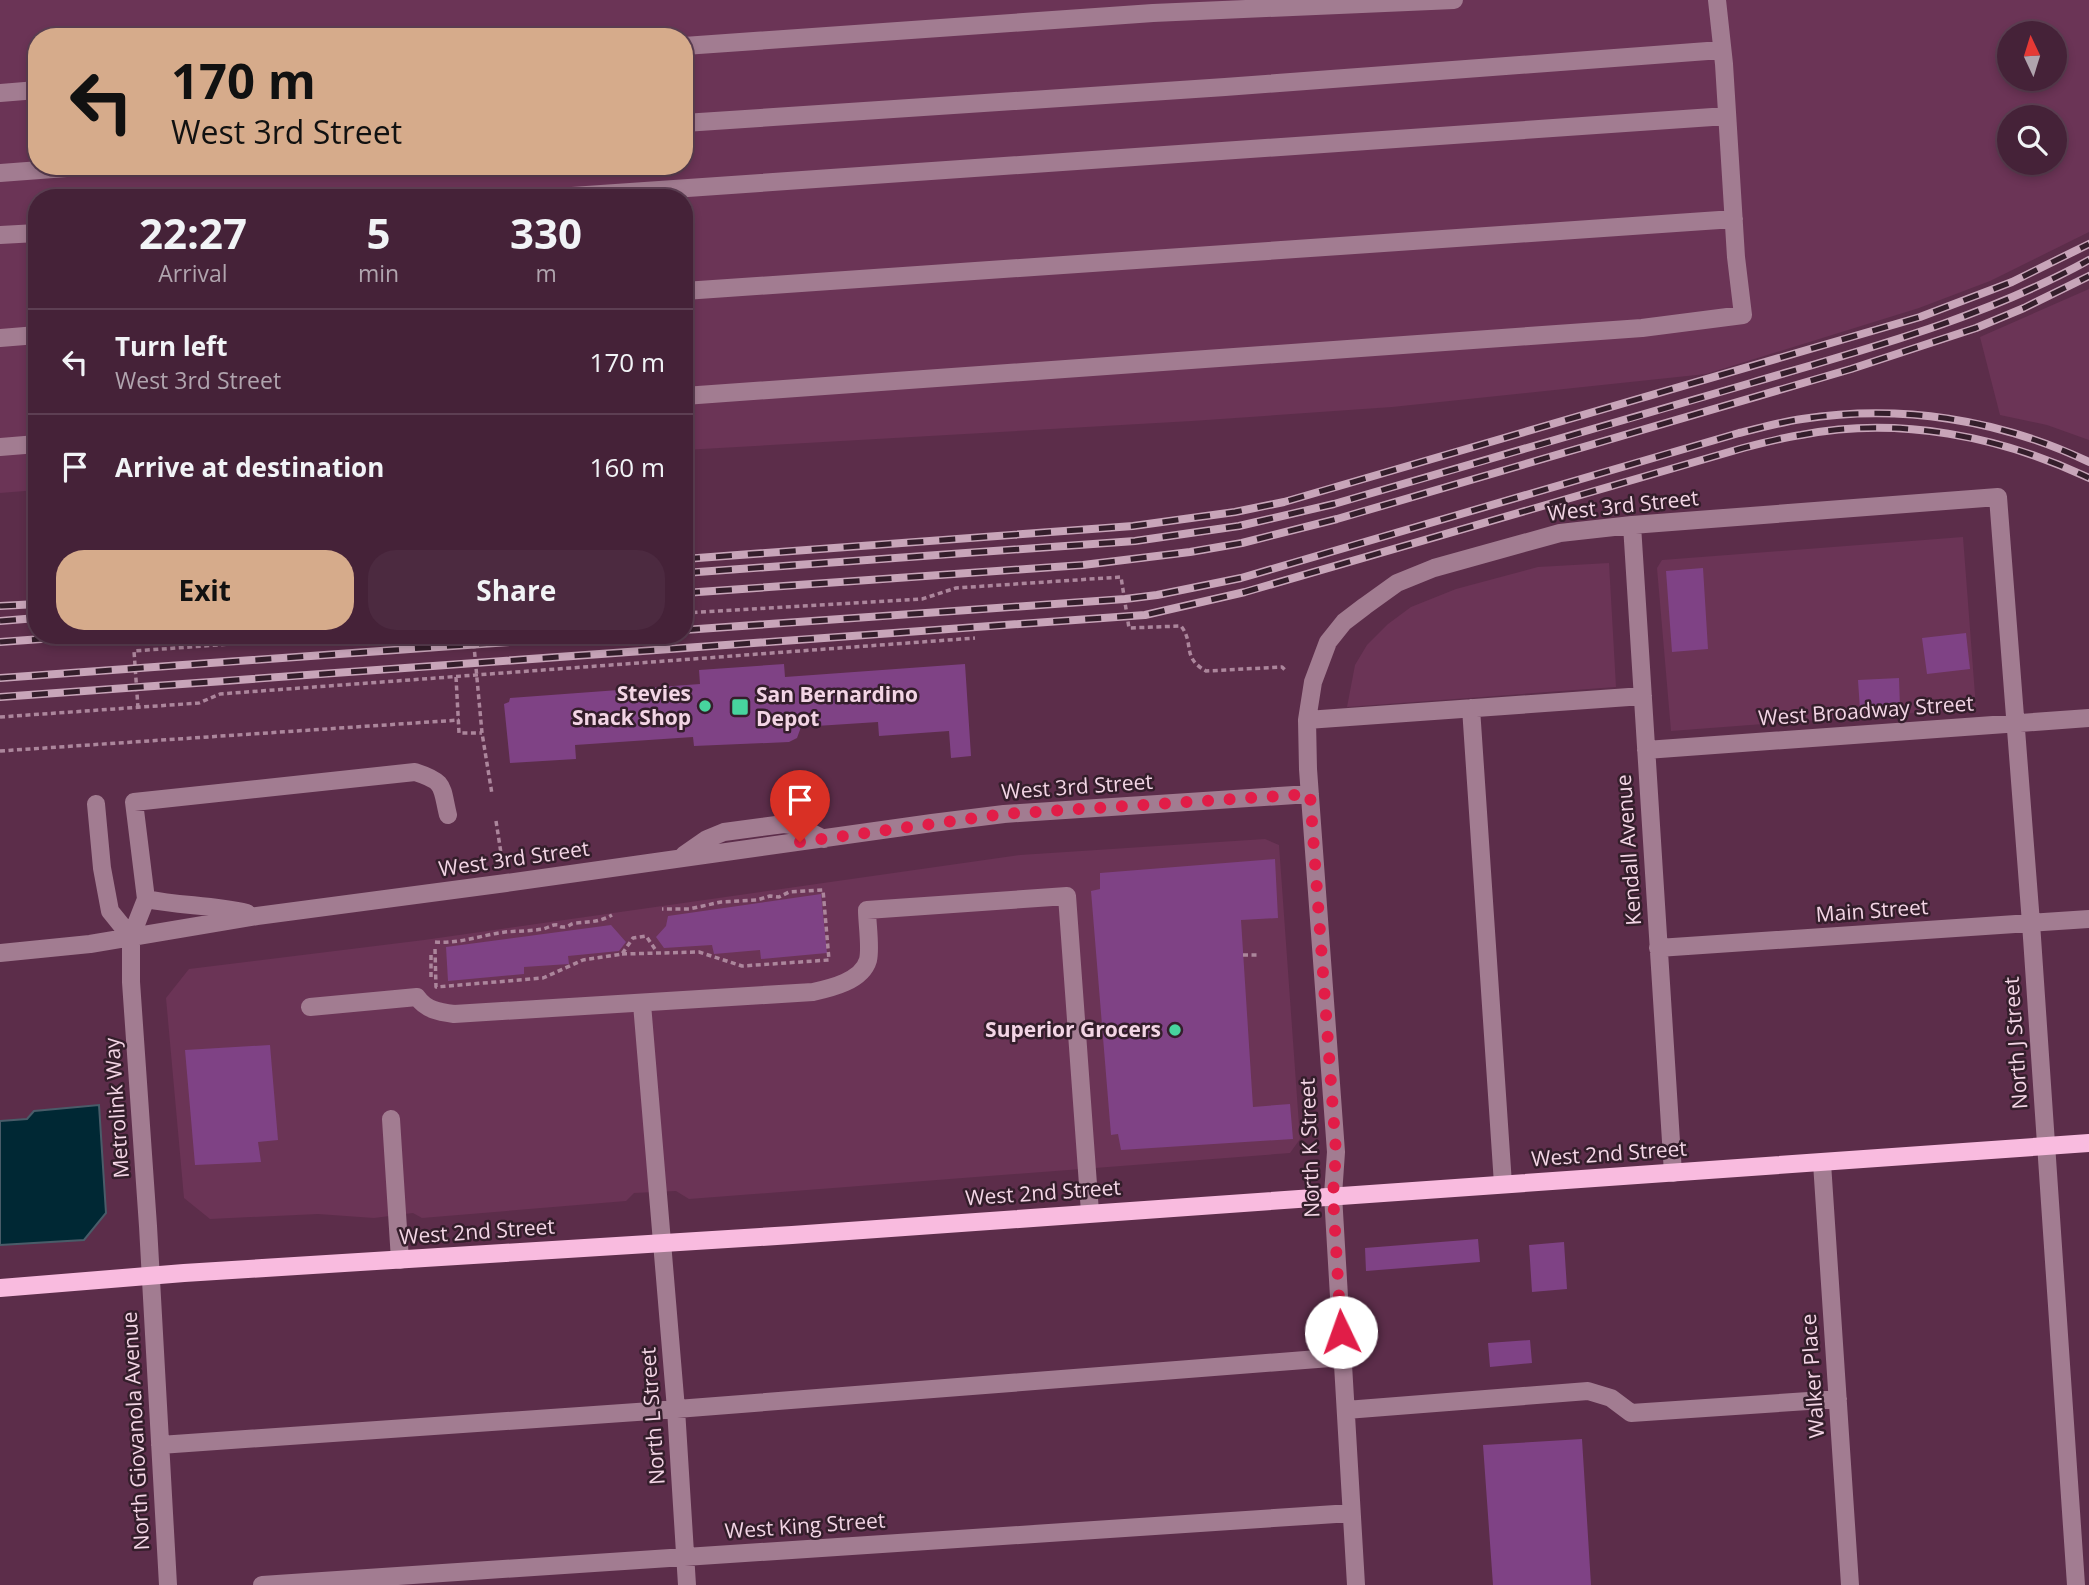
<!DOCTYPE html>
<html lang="en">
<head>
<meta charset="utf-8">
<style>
  body { margin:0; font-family:"Open Sans",sans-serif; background:#4c2a40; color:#f1f3f6; height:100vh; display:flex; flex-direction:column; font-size:26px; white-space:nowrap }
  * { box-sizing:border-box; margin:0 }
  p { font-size:23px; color:#b0a4ae }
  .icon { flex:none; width:38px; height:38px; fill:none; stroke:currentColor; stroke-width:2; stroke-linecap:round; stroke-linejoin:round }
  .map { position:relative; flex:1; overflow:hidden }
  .side { position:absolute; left:28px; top:189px; width:665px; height:455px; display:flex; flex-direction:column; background:#452238; border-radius:28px; box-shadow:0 4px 10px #0003,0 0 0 2px #5d3f53 }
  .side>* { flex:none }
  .top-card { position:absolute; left:28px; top:28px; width:665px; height:147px; border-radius:28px; box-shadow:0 4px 10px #0003,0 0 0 2px #5d3f53; background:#d6ab8b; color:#111; overflow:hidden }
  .needle { width:46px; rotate:356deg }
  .buttons { position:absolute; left:1997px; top:21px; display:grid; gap:14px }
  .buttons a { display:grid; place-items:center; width:70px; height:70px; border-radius:50%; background:#452238; box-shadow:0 4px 10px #0003,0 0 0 2px #5d3f53; font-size:35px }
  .pin { position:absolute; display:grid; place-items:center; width:60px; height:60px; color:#fff; margin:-72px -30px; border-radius:50% 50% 50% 0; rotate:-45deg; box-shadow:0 0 7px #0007 }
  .pin .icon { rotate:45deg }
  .me { position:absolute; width:77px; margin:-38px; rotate:357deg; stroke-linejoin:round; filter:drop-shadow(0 0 5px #0008) }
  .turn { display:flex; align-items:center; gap:24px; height:147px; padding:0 28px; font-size:32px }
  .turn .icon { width:91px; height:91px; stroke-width:2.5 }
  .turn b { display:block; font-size:49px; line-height:60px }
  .eta { display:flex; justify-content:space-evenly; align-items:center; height:119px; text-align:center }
  .eta b { font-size:42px; font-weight:700; line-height:49px }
  .cta { display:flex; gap:14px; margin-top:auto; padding:14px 28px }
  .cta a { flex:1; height:80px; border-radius:28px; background:#d6ab8b; color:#111; font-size:28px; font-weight:700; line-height:80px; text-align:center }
  .cta a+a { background:#4c2a40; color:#f1f3f6 }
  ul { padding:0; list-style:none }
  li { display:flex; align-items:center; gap:21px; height:105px; padding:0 28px; border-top:2px solid #5d3f53 }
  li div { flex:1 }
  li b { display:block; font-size:26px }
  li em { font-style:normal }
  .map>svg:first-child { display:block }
</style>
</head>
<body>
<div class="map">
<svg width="2089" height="1585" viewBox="0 0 2089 1585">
  <rect width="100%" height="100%" fill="#5c2d4a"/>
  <path fill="#6b3456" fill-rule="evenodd" d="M0,0H2089V232L1990,281L1919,308L1706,374L1392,407L1192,421L684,450V198H37V490L0,493ZM2009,33H2054V79H2009ZM37,37H684V166H37ZM2009,117H2054V163H2009Z
    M2089,289V440L2047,425L2000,415L1980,337Z
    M1963,537L1976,708L1671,731L1657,568L1662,560Z
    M1609,563L1616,687L1347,707L1355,665L1367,645L1388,624L1411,607L1456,589L1538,567Z
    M1265,839L1279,845L1300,1139L1290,1153L689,1199L676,1191L634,1193L626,1201L422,1218L413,1213L374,1218L318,1214L210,1219L184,1198L166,998L189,969L424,940L1020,855Z"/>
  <path fill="#002834" stroke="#495c69" stroke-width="2" d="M99,1105L106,1213L84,1240L0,1245V1121L27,1119L34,1111Z"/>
  <path fill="#7f4285" d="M1703,568L1708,649L1672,652L1666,571Z
    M1966,633L1970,669L1927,674L1922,638Z
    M784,664L785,677L965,664L971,756L951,758L949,731L879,736L878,722L801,727L797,738L789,742L694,746L693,737L575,745L576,759L510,763L504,704L509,702L510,698L700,684L699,670Z
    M1899,678L1900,708L1860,710L1858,680Z
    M1275,859L1278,918L1241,920L1253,1107L1290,1104L1293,1139L1121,1150L1118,1134L1111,1135L1091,891L1100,889V873Z
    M821,894L827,953L761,959L760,950L714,954L712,945L664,948L656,937L666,926L668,916Z
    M611,925L626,942L619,951L568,956L569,964L524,967V974L448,981L446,947Z
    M270,1045L278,1140L258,1142L261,1162L195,1165L185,1050Z
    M1478,1239L1480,1262L1366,1271L1365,1248Z
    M1564,1242L1567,1289L1532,1292L1529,1245Z
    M1530,1340L1532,1363L1490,1367L1488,1343Z
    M1582,1439L1591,1585H1493L1483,1445Z"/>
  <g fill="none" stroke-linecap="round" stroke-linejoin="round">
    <path stroke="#ac869c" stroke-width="3.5" stroke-dasharray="5 3.5" stroke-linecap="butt" d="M684,613L922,599L956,588L1121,577L1129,628L1181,626C1195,644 1181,657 1206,671L1282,667L1285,670
      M473,635L482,733L492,794
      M456,677L459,733H482
      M138,708L134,651L356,635
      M0,717L199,703L220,694L975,638
      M0,751L459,720
      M496,821L503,866
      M435,942C459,944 482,935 505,932C518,931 531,931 543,929C547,928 550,926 554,925C564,924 554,927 565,927C570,926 570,924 575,923C588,922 600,922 612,915
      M435,949L436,987L543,978L583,960L622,954L633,938L646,936L655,949
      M622,954L699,952L742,966L829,960L823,890L789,892L779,897L770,896L757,900L721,902L689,909H662
      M431,955V979
      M1243,955H1260"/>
    <path stroke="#a27c91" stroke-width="18" d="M684,46L1153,13L1454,0
      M0,93L37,90
      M684,123L1225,87L1721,50
      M0,173L93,166
      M543,198L1727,116
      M0,235L37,233
      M684,291L1734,219
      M0,338L37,335
      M684,396L1642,328L1743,315L1736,257L1724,64L1717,0
      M0,447L37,444
      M1632,525L1673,1173
      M1471,708L1503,1184
      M1307,720L1643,696
      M1646,750L2089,718
      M96,804L102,868L110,911L131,937
      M684,855L707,839L724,832L784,824L798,826L824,839
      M146,899C181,906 212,905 247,913
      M1658,948L2089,919
      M0,953L90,944L257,916L506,883L932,823L1004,814L1310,794
      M642,1004L676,1409L687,1585
      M310,1007L417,997C426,1010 439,1012 454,1014L813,992C831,988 862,981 868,960C871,948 867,923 867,910L1067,896L1090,1212
      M391,1119L400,1260
      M1822,1163L1850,1585
      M1346,1410L1588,1391L1611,1398L1631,1413L1838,1399
      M160,1445L651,1411L1343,1357
      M168,1585L148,1226L131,982V937L146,899L134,802L415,772C446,782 441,786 448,815
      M262,1585L1351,1513
      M1356,1585L1333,1195L1336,1152L1308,769L1307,720L1313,682L1328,642L1344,622L1365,606L1397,583L1434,568L1560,533L1632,525L1998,497L2031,923L2076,1585"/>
    <path stroke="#f9bbdf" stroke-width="18" d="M0,1288L184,1273L792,1235L2089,1143"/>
    <g stroke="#c8a5b9" stroke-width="8">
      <path id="rail" d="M684,559L1133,526L1235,512L1284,502L1920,317L2012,282L2089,244
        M684,573L1135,541L1239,526L1334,504C1473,464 1612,424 1751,383C1866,349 1984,318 2089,260
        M684,593L1083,565L1190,552L1242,543L1337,519L1851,369L1976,328L2024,308L2089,276
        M0,606L37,604
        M0,621L37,618
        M684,630L1125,599L1157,595L1241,578L1739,433C1760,428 1781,422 1802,419C1900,404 1999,419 2089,462
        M0,642L97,635
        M0,678L607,635
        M0,697L1145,615L1245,592L1743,448C1762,443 1781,438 1801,435C1898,416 2000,436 2089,478"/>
    </g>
    <use href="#rail" stroke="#341e2b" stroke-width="5" stroke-dasharray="16" stroke-linecap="butt"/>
  </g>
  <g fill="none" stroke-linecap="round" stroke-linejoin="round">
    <path stroke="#e11d48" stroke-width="12" stroke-dasharray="0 21.6" d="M800,842L1004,814L1310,794L1336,1152L1333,1195L1341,1332"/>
  </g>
  <g fill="#47d49e" stroke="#341e2b" stroke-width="2.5">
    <circle cx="705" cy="706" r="7"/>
    <rect x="731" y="698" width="18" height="18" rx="3.5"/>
    <circle cx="1175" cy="1030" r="7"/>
  </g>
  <g text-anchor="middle" stroke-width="5" stroke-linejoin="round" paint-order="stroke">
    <g font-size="21" fill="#f3d5e5" stroke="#341e2b">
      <text transform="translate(1623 506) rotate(-6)" y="7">West 3rd Street</text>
      <text transform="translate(1866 711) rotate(-4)" y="7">West Broadway Street</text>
      <text transform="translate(1077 787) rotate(-4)" y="7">West 3rd Street</text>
      <text transform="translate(1629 850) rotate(-94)" y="7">Kendall Avenue</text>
      <text transform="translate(514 859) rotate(-8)" y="7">West 3rd Street</text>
      <text transform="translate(1872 911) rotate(-4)" y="7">Main Street</text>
      <text transform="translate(2016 1043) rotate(-94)" y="7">North J Street</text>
      <text transform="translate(117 1108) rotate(-94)" y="7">Metrolink Way</text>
      <text transform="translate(1310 1148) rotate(-92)" y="7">North K Street</text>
      <text transform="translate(1609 1154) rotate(-4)" y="7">West 2nd Street</text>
      <text transform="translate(1043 1193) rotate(-4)" y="7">West 2nd Street</text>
      <text transform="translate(477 1232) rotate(-4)" y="7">West 2nd Street</text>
      <text transform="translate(1813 1376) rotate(-94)" y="7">Walker Place</text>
      <text transform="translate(653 1416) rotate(-94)" y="7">North L Street</text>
      <text transform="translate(136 1431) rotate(-93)" y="7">North Giovanola Avenue</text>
      <text transform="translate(805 1526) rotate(-4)" y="7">West King Street</text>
    </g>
    <g font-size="21" font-weight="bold" fill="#f3d5e5" stroke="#341e2b" text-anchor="end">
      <text x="691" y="701">Stevies<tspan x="691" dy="24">Snack Shop</tspan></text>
      <text x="756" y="702" text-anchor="start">San Bernardino<tspan x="756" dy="24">Depot</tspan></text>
      <text x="1161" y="1037">Superior Grocers</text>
    </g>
  </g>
</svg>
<div class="buttons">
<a><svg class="needle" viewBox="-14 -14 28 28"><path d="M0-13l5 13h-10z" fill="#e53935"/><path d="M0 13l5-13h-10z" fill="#b0a4ae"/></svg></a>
<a><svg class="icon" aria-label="search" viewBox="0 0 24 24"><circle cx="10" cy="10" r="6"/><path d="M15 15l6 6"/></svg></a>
</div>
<div class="pin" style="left:800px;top:842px;background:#d93025"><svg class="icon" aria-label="arrive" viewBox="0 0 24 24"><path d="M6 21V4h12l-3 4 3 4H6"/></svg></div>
<svg class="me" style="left:1341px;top:1332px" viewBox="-20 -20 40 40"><circle r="19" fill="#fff"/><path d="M0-13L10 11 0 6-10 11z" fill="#e11d48"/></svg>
<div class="top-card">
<div class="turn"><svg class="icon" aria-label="left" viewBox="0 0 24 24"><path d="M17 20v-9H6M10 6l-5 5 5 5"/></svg><div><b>170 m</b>West 3rd Street</div></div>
</div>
<section class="side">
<div class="eta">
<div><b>22:27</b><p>Arrival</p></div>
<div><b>5</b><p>min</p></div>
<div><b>330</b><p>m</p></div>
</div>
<ul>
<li><svg class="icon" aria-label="left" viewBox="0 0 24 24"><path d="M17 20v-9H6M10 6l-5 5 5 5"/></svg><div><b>Turn left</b><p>West 3rd Street</p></div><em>170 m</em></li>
<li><svg class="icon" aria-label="arrive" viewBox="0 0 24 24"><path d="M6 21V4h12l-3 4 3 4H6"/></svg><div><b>Arrive at destination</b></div><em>160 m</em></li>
</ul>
<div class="cta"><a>Exit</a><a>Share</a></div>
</section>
</div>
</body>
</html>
